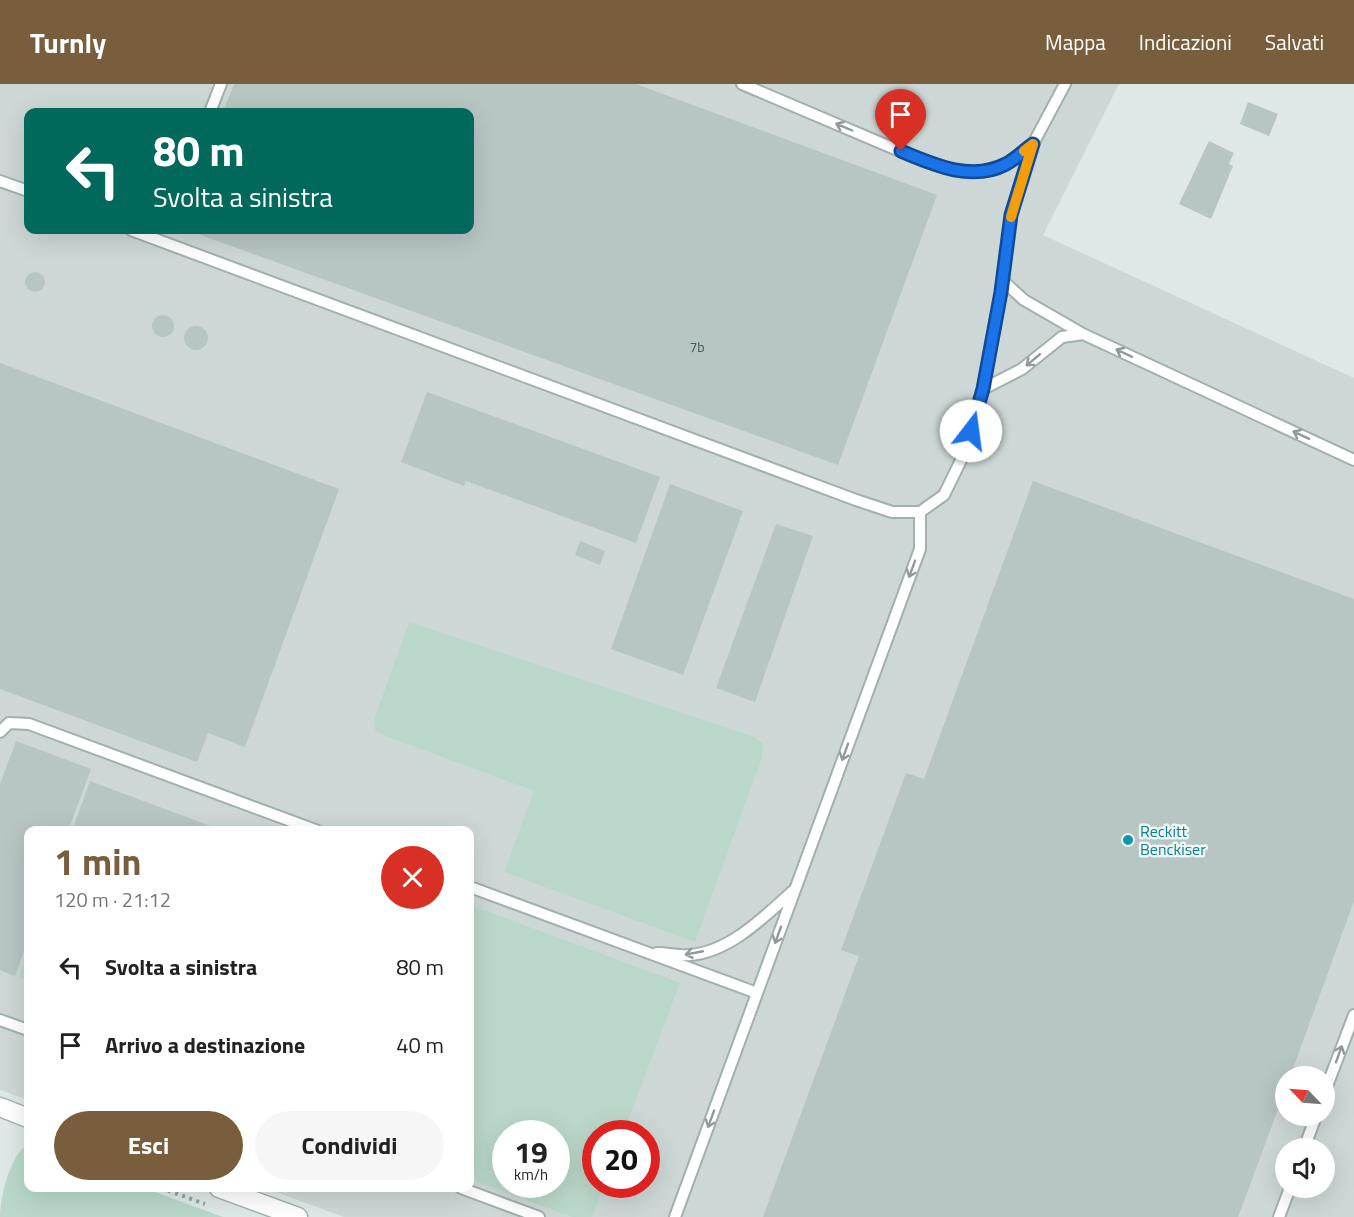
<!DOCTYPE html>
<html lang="it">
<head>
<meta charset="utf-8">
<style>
  body { margin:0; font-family:"Titillium Web",sans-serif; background:#f6f6f6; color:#222; height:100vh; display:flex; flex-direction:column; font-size:22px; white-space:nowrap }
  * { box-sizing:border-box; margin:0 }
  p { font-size:20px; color:#767676 }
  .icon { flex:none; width:33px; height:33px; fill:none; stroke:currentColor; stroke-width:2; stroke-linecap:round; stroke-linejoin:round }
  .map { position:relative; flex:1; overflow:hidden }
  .drawer { position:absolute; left:24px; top:742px; width:450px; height:366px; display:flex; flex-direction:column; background:#fff; border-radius:12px; box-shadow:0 6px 24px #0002 }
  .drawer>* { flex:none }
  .hud { position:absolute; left:24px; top:24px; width:450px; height:126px; border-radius:12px; box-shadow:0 6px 24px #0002; background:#00695c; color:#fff; overflow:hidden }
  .needle { width:39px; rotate:295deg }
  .fabs { position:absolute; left:1275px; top:982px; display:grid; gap:12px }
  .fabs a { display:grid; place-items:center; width:60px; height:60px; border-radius:50%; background:#fff; box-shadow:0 6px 24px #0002; font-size:30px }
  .speed { position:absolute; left:492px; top:1036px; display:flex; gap:12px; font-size:30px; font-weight:700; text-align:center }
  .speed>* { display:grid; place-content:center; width:78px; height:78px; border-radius:50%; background:#fff; box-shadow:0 6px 24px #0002; line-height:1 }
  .speed small { font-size:15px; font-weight:400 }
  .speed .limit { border:9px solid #d22; background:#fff; color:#111 }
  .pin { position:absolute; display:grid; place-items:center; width:51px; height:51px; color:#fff; margin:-62px -26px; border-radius:50% 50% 50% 0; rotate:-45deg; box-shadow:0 0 6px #0007 }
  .pin .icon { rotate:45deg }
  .me { position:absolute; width:66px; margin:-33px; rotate:15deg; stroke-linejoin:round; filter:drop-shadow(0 0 4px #0008) }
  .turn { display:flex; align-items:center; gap:21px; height:126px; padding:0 30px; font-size:27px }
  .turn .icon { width:78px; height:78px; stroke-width:2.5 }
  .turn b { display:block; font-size:42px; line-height:51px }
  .round { display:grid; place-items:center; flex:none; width:63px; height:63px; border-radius:32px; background:#f6f6f6 }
  .head { display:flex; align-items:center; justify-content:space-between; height:102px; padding:0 30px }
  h1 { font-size:36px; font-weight:700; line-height:45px; color:#795e3e }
  .button { display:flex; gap:12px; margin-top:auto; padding:12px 30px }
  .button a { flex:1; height:69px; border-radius:36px; background:#795e3e; color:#fff; font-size:24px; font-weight:700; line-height:69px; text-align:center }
  .button a+a { background:#f6f6f6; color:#222 }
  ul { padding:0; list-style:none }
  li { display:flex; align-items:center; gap:18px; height:78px; padding:0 30px }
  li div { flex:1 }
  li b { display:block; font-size:22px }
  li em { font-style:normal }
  header { display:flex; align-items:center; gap:36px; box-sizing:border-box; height:84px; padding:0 30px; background:#795e3e; color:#fff }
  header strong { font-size:28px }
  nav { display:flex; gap:33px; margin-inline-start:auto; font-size:21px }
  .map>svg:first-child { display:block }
</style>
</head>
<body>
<header>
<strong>Turnly</strong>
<nav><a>Mappa</a><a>Indicazioni</a><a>Salvati</a></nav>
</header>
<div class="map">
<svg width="1354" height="1133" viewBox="0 0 1354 1133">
  <rect width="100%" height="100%" fill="#dee8e7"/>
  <path fill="#cdd8d6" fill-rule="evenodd" d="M0,0H1119L1043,151L1354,294V1133H344L265,1104H470V747H28V1016L0,1006ZM28,28H470V146H28ZM1286,993H1324V1032H1286ZM506,1050H556V1101H506ZM596,1050H646V1101H596ZM1286,1065H1324V1104H1286Z"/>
  <path fill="#b9d8ca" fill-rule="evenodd" d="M409,538L752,652L763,659L762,673L695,858L504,788L534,707L386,652L375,646L374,636Z
    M470,821L680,899L623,1050H596V1101H604L592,1133H572L470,1095ZM506,1050H556V1101H506Z
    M28,867V897L19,893Z
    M27,1061L28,1104H144L223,1133H0C0,1114 10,1071 27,1061Z"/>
  <path fill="#b7c5c3" d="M234,0H636L937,111L838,381L187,146H470V28H223Z
    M1248,18L1278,30L1269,52L1240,40Z
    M1209,57L1234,69L1229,80L1233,82L1211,135L1179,120Z
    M25 198a10 10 0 1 1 20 0a10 10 0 1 1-20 0Z
    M152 242a11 11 0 1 1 22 0a11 11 0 1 1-22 0Z
    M184 254a12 12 0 1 1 24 0a12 12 0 1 1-24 0Z
    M0,279L339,405L245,663L208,649L197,678L0,605Z
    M427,308L660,393L636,459L466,397L464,402L401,378Z
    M1033,397L1354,515V817L1290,993H1286V1004L1238,1133H763L859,872L841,866L906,689L924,695Z
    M670,400L743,427L683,591L611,565Z
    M776,440L813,452L755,618L716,604Z
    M580,457L605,467L600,481L575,471Z
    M16,657L91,685L68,747H28V856L15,892L0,886V700Z
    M90,697L224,747H72Z"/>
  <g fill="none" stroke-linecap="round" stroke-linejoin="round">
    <g stroke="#a2afae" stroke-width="14">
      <path id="lane" d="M742,0L921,76L953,86L982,88L1006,80L1033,60
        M210,28L221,0
        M0,97L28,107
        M131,146L856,416L892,428H920L944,411L965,368L983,305L1001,208L1011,131L1033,60L1065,0
        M1003,197L1024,216L1083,250L1354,376
        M983,305L1022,285L1062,253L1083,250
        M0,648L9,639L29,640L318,747
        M470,803L757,909
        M657,869C668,869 680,872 690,871C730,868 765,832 793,807
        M0,936L28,946
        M1324,1010L1354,931
        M1304,1065L1316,1032
        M461,1104L539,1133
        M675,1133L920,465V428
        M1279,1133L1290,1104"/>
    </g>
    <g stroke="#9fb3b1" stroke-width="21">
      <path id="secondary" d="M0,1023L28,1034
        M219,1104L298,1133"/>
    </g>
    <path stroke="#81a9a8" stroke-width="4" stroke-dasharray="3 4.5" stroke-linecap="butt" d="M161,1104L205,1120"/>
    <use href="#lane" stroke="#fff" stroke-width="10"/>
    <use href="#secondary" stroke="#fff" stroke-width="18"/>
  </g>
  <defs><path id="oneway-shaft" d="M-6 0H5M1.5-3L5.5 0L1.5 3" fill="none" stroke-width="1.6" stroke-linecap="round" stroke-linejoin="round" transform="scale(1.5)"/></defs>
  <g stroke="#909a9a">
    <use href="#oneway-shaft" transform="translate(844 43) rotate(-157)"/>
    <use href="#oneway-shaft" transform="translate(1124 269) rotate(-155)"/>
    <use href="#oneway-shaft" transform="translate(1033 276) rotate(140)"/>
    <use href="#oneway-shaft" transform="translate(1301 351) rotate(-155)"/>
    <use href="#oneway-shaft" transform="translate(912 485) rotate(110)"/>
    <use href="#oneway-shaft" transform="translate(845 668) rotate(110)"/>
    <use href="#oneway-shaft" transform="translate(778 851) rotate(110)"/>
    <use href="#oneway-shaft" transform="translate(694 869) rotate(169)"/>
    <use href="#oneway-shaft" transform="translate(1339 970) rotate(-70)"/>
    <use href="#oneway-shaft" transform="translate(711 1035) rotate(110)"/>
  </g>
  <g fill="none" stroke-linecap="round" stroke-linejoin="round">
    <g stroke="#114b97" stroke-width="15">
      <path id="route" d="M901,67C934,81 972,98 1006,80C1016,75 1024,66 1033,60L1011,131L1001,208L983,305L971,347"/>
    </g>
    <use href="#route" stroke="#1a73e8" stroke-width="10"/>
    <path stroke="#f59e0b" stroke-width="10" d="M1011,133L1033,60L1024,67"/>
  </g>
  <circle fill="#0f9aa8" stroke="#eef5f4" stroke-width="2" cx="1128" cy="756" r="6"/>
  <g text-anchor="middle" stroke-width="5" stroke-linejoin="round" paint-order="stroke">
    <g font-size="14" fill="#465a59">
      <text x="697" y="268">7b</text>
    </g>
    <g font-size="16" fill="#0d838f" stroke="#eef5f4" text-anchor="start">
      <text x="1140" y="753">Reckitt<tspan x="1140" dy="18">Benckiser</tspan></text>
    </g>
  </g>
</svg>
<div class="fabs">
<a><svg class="needle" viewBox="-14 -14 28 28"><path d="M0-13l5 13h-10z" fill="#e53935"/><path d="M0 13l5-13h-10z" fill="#767676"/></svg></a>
<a><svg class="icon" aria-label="sound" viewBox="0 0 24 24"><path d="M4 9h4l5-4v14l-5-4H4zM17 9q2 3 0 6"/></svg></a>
</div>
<div class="speed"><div>19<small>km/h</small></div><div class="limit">20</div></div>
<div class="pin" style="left:901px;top:67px;background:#d93025"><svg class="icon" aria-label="arrive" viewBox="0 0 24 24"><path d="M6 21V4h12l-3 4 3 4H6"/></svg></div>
<svg class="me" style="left:971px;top:347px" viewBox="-20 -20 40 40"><circle r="19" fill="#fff"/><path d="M0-13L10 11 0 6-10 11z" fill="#1a73e8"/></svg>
<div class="hud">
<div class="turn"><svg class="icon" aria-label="left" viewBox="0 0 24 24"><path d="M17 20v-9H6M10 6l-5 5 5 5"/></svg><div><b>80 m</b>Svolta a sinistra</div></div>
</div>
<section class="drawer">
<div class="head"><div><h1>1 min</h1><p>120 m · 21:12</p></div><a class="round" style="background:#d93025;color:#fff"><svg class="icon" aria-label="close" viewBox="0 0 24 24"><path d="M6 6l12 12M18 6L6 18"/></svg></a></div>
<ul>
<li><svg class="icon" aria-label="left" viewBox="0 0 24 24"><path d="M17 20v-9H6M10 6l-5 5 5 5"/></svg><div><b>Svolta a sinistra</b></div><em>80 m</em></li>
<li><svg class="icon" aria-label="arrive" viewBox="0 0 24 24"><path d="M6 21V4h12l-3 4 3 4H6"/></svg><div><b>Arrivo a destinazione</b></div><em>40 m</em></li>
</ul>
<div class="button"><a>Esci</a><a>Condividi</a></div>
</section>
</div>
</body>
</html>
